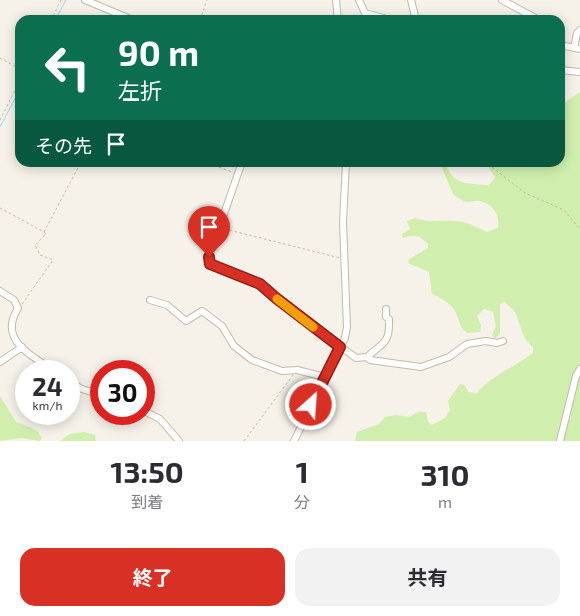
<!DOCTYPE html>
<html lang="ja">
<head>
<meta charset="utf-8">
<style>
  body { margin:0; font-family:"Exo 2","Noto Sans JP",sans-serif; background:#f2f2f3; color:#2b2b33; height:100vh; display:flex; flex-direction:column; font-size:19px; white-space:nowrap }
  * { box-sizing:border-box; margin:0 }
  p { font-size:16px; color:#7c7c81 }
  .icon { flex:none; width:28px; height:28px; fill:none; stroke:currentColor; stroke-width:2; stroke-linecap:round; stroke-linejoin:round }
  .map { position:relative; height:441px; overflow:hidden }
  .details { display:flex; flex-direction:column; background:#fff; flex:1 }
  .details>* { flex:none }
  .banner { position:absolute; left:15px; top:15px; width:550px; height:152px; border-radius:15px; box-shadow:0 2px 12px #0003; background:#0b6e4f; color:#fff; overflow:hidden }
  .speed { position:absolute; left:15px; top:360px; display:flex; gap:10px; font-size:25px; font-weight:700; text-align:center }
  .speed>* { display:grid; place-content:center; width:65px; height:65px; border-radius:50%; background:#fff; box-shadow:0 2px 12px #0003; line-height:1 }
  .speed small { font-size:12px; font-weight:400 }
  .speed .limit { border:8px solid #d22; background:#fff; color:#111 }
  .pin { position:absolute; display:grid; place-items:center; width:42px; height:42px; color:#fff; margin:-51px -21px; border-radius:50% 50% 50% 0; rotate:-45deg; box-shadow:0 0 5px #0007 }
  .pin .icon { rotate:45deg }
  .me { position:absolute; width:55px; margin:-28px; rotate:26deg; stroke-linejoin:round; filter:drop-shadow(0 0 4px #0008) }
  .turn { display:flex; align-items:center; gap:18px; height:105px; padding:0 20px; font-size:22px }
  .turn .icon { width:65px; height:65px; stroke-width:2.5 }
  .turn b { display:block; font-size:35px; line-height:42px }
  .then { display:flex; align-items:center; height:48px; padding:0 20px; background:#0003; gap:10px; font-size:19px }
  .eta { display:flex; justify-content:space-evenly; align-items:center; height:85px; text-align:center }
  .eta b { font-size:30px; font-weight:700; line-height:35px }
  .button { display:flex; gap:10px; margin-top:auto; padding:10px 20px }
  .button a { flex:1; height:58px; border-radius:15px; background:#d93025; color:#fff; font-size:20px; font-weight:700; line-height:58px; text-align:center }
  .button a+a { background:#f2f2f3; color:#2b2b33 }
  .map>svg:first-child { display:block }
</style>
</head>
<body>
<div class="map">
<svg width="580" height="441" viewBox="0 0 580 441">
  <rect width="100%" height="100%" fill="#f6f2e9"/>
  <path fill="#d0eead" d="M580,92V441H355L357,432L379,424L385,417L396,415L409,417L418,412H426L428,422L432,425L445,418L450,410L448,401L460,384L465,385L468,392L477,393C493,374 515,367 533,353V347C521,337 522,328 516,314C514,310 509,306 505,302L500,304V333L495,339L492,335L496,326L493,312L484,309L477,316L481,325L480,332L467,333C458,326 460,320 455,311C449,302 441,298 432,294L429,272L408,263L409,259L428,248V244C420,236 415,234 403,238L402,234L410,229L407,221L415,218C430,224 449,218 466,223C473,225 480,229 487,232L498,228C500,215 493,203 479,201C475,200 471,202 467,202C462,201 457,197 453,194L440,163H445C454,186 466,183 489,185L495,177L487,165L490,163L560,162V131L564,129V124L560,122V106Z
    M0,396L16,422L30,427L38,432L42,438L40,441L21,438L0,441Z
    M84,432L95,435L96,441H60L70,434Z"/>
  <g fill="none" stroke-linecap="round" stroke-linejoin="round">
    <path stroke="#9fd3f9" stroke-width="1" d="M55,20L66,0
      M0,127L20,89"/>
    <g stroke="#c3baaa" stroke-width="8">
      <path id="minor" d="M85,0L133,20
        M336,0L338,20
        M359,0L365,13L391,20
        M411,0L416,20
        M502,0L539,20
        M560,45L580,49
        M574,48L577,33L580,30
        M560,70L580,72
        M242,162L208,260L210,264L260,284L276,299L356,358L367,357C384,342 390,343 389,319L386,317V309
        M0,291L14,300L18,308C16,312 14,315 13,319C5,345 38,359 54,371
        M150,300L167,305L186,321L202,311L222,326L234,346L252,360L282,371L297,370L325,377
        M367,357L370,360L421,367L449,357L467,344L486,341L497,343L503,341
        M0,362L22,347
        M69,382L82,389L101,395
        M144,411L160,419L179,441
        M294,441L345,338L347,327L343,222L346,162
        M560,441L576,376L580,369"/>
    </g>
    <path stroke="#c6b799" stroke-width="1" stroke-dasharray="2.5 2.5" stroke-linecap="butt" d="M51,20L61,0
      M200,20L207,0
      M0,58L20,69
      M0,120L20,80
      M205,162L232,172
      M478,162L492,167L525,193L564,210L580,229
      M0,208L44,232L81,162
      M225,229L340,258
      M22,304L53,260L40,255L35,245L46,234L44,232
      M244,441L293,375"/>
    <use href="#minor" stroke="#fff" stroke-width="6"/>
  </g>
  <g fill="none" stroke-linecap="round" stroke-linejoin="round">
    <g stroke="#8d1f18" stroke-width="12">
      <path id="route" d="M209,257L210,264L260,284L276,298L340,347L311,405"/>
    </g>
    <use href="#route" stroke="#d93025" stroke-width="9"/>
    <path stroke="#f59e0b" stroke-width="9" d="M277,299L313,327"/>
  </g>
</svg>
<div class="speed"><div>24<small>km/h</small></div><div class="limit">30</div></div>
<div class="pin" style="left:209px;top:257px;background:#d93025"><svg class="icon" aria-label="arrive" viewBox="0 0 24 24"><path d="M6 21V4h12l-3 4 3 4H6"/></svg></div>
<svg class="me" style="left:311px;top:405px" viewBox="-20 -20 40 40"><circle r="17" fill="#d93025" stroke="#fff" stroke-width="3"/><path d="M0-11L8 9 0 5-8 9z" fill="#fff"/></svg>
<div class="banner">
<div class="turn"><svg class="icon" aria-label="left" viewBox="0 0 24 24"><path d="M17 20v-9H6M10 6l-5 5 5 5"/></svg><div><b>90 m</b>左折</div></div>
<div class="then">その先<svg class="icon" aria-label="arrive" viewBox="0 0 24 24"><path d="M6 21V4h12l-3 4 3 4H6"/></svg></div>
</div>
</div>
<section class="details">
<div class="eta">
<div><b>13:50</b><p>到着</p></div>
<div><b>1</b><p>分</p></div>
<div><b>310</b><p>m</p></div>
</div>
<div class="button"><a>終了</a><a>共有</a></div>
</section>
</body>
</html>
